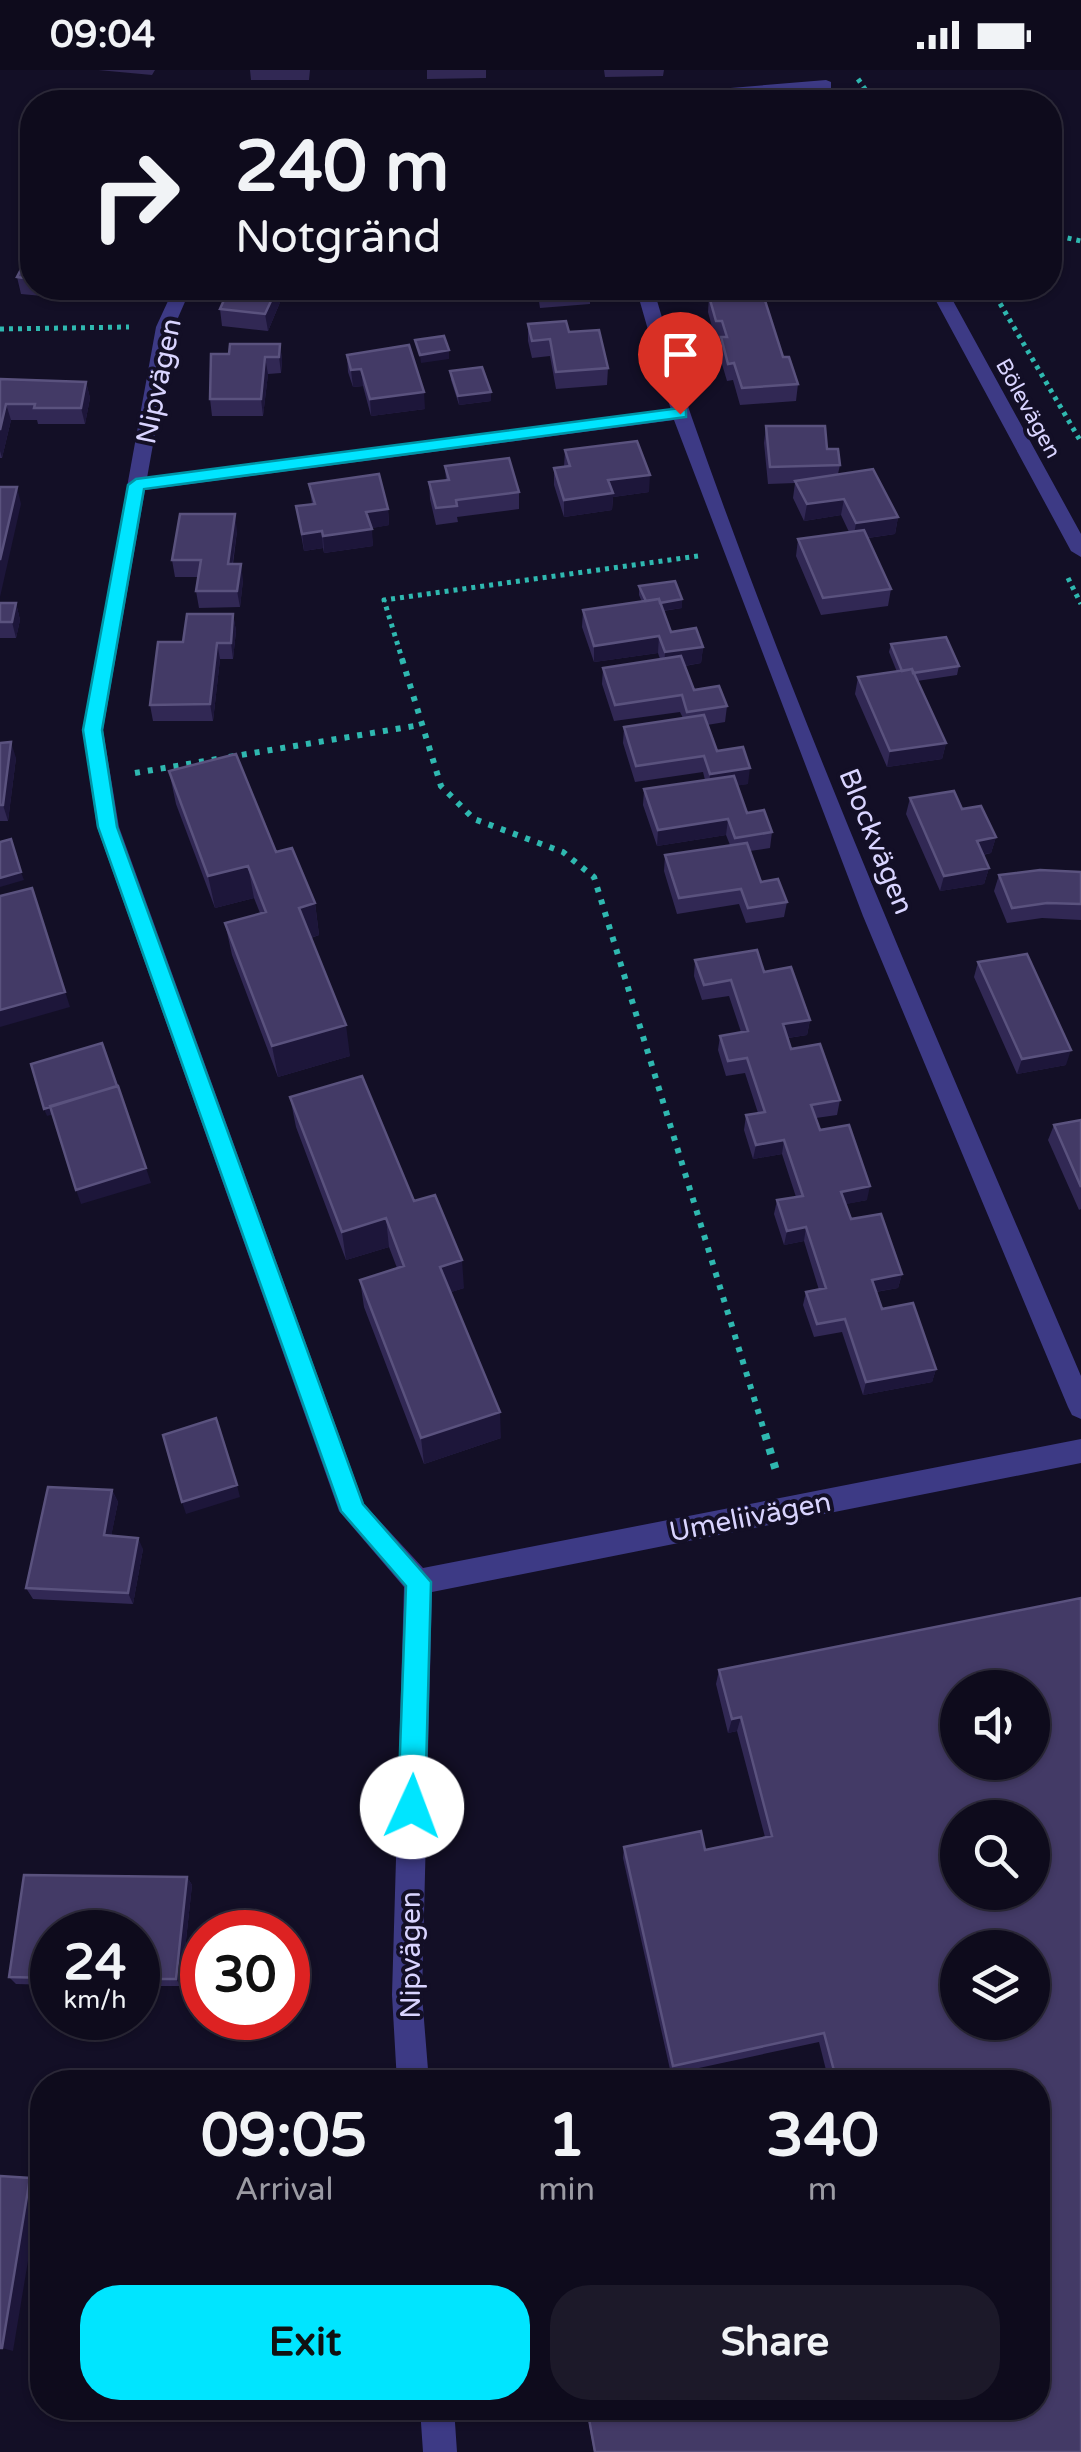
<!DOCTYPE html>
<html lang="en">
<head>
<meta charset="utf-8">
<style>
  body { margin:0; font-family:"Varela Round",sans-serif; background:#1c1929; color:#f1f3f6; height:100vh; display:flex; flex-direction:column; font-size:38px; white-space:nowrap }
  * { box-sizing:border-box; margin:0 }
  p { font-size:32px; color:#9b9ba3 }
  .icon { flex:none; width:55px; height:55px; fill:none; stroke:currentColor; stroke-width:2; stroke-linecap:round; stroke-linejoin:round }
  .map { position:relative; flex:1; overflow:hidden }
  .panel { position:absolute; left:30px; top:2000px; width:1020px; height:350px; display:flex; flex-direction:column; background:#0e0b1c; border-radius:40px; box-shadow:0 2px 8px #0004,0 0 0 2px #2e2b3b }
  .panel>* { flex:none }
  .guide { position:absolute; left:20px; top:20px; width:1042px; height:210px; border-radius:40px; box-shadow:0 2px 8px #0004,0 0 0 2px #2e2b3b; background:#0e0b1c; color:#f1f3f6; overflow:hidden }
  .tools { position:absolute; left:940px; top:1600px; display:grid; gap:20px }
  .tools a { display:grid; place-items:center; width:110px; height:110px; border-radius:50%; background:#0e0b1c; box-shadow:0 2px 8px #0004,0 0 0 2px #2e2b3b; font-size:50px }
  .speed { position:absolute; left:30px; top:1840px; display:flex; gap:20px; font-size:50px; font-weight:700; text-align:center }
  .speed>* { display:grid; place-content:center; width:130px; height:130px; border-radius:50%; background:#0e0b1c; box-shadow:0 2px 8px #0004,0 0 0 2px #2e2b3b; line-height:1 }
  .speed small { font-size:25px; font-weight:400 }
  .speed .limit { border:15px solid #d22; background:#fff; color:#111 }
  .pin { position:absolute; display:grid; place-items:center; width:85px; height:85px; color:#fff; margin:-102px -42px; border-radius:50% 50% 50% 0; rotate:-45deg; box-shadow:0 0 10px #0007 }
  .pin .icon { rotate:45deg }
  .me { position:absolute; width:110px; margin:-55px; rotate:2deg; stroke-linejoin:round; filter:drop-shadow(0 0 8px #0008) }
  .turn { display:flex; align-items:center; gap:35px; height:210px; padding:0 50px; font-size:45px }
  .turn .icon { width:130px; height:130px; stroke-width:2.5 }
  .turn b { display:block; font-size:70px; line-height:85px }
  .eta { display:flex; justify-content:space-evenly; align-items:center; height:170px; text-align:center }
  .eta b { font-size:60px; font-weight:700; line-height:70px }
  .primary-button { display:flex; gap:20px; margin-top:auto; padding:20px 50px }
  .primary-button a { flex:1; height:115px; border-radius:40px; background:#00e5ff; color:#111; font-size:40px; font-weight:700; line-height:115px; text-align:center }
  .primary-button a+a { background:#1c1929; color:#f1f3f6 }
  .status { display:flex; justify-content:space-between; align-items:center; height:70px; padding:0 50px; background:#0e0b1c; direction:ltr }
  .status svg { height:28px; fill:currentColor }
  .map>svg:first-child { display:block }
</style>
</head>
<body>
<div class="status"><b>09:04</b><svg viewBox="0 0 49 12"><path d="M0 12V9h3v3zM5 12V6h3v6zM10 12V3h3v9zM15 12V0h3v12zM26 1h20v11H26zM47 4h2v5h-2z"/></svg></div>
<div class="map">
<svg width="1081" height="2382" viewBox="0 0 1081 2382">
  <rect width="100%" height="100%" fill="#130f26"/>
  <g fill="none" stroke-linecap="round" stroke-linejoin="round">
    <path stroke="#2fb8b0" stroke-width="5" stroke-dasharray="4 5" stroke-linecap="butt" d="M858,9L874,32
      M1050,164L1081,171
      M991,218L1081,372
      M0,259L129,257
      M1068,508L1081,534
      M403,592L384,530L698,486"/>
    <path stroke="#2fb8b0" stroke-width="6" stroke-dasharray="5 8" stroke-linecap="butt" d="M402,589L441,716L474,749L563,782L594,807L766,1367
      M229,687L420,655
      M135,703L217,689"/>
    <path stroke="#2fb8b0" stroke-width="8" stroke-dasharray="6 9" stroke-linecap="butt" d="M765,1364L777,1404"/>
    <path fill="#3d3a85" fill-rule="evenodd" d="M826,10L831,12V18L671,32H613L621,27Z
      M174,218H191L174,257L147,408L671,340L636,218H653C667,261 677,305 692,348C806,673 946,989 1081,1306V1349L1072,1345L1068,1337L863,846L674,350L145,420L103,660L119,757L364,1434L423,1498L1081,1369V1393L432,1522L422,1925L429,2012H397L392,1925L404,1517L339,1441L97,757L83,660L156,257Z
      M929,218H946L1081,464V487L1071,481Z
      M420,2338H454L457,2382H423Z"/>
  </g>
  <path fill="#312854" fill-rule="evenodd" d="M98,0H155L152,5Z
    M250,0H310L309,10H251Z
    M427,0H486V8L427,9Z
    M604,0H664L663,6L605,7Z
    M32,178V218H70L64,228L21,224L17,207Z
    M286,218L268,261L222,256L220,239L223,232L222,220Z
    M483,218H590V234L540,238L537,219L484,223Z
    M700,218H761L783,287L798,314L796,331L740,335L733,310L727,311L719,284L721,268H715L708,242L709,227L703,228Z
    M528,254L569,262L608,298L607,315L556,319L550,286L532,288L528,271Z
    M280,274L282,290L281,303L268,304L263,346H212L210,329L229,284Z
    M347,285L425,339L371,346L363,316L353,317L348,302Z
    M450,301L491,322V331L459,335L451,310Z
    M0,309L86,312L90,328L85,354H38L37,350H11L2,388H0Z
    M766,356L827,379L840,395L838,404L898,447L895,464L868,468L891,519L888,536L821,545L796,486L798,469L849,462L841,445L804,451L793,428L795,413L768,414L764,373Z
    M565,380L649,422L613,427L612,440L564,447L554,415V398L564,397Z
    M445,396L519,422V439L457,447L458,452L436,455L430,429L429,412L446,411Z
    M309,414L388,439L389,455L371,458L373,476L324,483L323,478L304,481L296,436L312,434Z
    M237,461L233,494L243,510L240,537L199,538L196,521L198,507H175L172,490Z
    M639,516L682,538L663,541L671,562L703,577L701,593L685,596L694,620L727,636L725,652L707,655L717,681L748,714L737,715L747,743L772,762L770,778L750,781L761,812L787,832L784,847L746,853L739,834L677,844L664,801L665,785L730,775L726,765L657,776L643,735L644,719L705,710L703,702L635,712L623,673L624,657L683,648L680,642L614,651L602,614L603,598L660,589L658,583L594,592L582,557L583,540L642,532L639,525Z
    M0,533H16L20,550L16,568H0Z
    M233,544L236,561L233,589H220L213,651H153L150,635L183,572Z
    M891,574L959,596L957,605L917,611L946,673L942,689L887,697L855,624L858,607L897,602L889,582Z
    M0,673L16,688L8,751H0Z
    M169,701L276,782L315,833L319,865L311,868L350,986L278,1007L232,885L225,853L260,843L254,828L215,838L176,734Z
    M910,728L962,739L996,767L991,783L983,785L989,798L984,814L940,821L906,744Z
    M1081,802V850L1042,848L1007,853L994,821L999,805Z
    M695,890L764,902L810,950L807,965L788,968L791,979L840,1030L837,1045L816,1048L820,1060L867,1130L845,1134L851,1149L902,1204L898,1218L876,1222L882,1239L936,1299L932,1312L863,1325L842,1262L814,1267L803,1235L806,1222L819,1220L804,1171L784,1175L774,1144L777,1130L796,1127L782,1084L753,1089L744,1060L746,1045L758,1043L745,1003L726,1006L718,980L720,966L741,962L729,926L702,930L694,906Z
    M978,892L1066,995L1017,1004L974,907Z
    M290,1027L414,1131L464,1218L451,1222L501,1368L424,1394L364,1237L360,1210L397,1198L389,1177L346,1190L296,1057Z
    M1081,1050V1139L1079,1140L1048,1070L1054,1055Z
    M112,1420L118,1432L111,1466L143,1479L133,1534L33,1529L26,1518Z
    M1081,1528V2382H594L586,2338H1038V2012H829L819,1972L671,2004L623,1788L624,1777L701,1761L705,1780L765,1767L737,1661L728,1663L716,1614L719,1600ZM958,1618H1032V1692H958ZM958,1748H1032V1822H958ZM958,1878H1032V1952H958Z
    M24,1805L187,1807L192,1815L181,1916H138V1862H52V1915L16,1914L9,1907Z"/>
  <path fill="#1d163a" d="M62,218H70L64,228Z
    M277,218H286L268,261L265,244Z
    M280,274L282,290L281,303L279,287Z
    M449,280V289L421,293L420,285Z
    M265,287L268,304L263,346L261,329Z
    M361,299L363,316L353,317L351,300Z
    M86,312L90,328L85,354L81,338Z
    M424,322L425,339L371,346L370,329Z
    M491,322V331L459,335L458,326Z
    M6,334L11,350L2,388L0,381V360Z
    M650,405L649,422L613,427L612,440L564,447V430L608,410Z
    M17,417L21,434L0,527V490Z
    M844,429L841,445L804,451L807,434Z
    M388,439L389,455L368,459L366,442Z
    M235,444L237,461L230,510L228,494Z
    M898,447L895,464L853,470L856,453Z
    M372,459L373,476L324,483L323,466Z
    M322,461L323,478L304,481L302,464Z
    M241,494L243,510L240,537L237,521Z
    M682,529V538L646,543L647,535Z
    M16,533L20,550L16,568L12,552Z
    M233,544L236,561L233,589L231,573Z
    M659,566L658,583L594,592V576Z
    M217,573L220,589L213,651L210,634Z
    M703,577L701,593L664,599L665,582Z
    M11,672L16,688L8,751L3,735Z
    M946,673L942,689L887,697L890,681Z
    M750,698L748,714L709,720L710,704Z
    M728,749L726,765L657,776L658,760Z
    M996,767L991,783L972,786L977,771Z
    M248,796L254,828L215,838L208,806Z
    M989,798L984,814L940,821L944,806Z
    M21,802L24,810L0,817V808Z
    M32,818L70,937L0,957V940Z
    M315,833L319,865L303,870L299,838Z
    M810,950L807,965L780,969L783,954Z
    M346,955L350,986L278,1007L272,976Z
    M1071,980L1066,995L1017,1004L1022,989Z
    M120,1025L47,1046L44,1039Z
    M784,1070L782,1084L753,1089L756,1075Z
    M146,1098L151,1113L81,1134L76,1120Z
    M870,1116L867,1130L837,1136L841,1122Z
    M386,1148L389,1177L346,1190L342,1162Z
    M806,1157L804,1171L784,1175L787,1161Z
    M462,1190L464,1218L442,1225L440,1197Z
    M902,1204L898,1218L868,1223L872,1210Z
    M936,1299L932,1312L863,1325L866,1312Z
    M500,1342L501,1368L424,1394L421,1368Z
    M237,1415L240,1427L186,1444L182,1432Z
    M112,1420L118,1432L109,1477L104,1465Z
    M138,1468L143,1479L133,1534L128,1523Z
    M741,1647L737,1661L728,1663L732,1649Z
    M187,1807L192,1815L181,1916L176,1909Z
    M30,2108L41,2113L13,2281L2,2278Z"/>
  <path fill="#433a66" stroke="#5a527e" stroke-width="2.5" fill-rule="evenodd" d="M112,22L155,26L152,32H89L91,28L108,30Z
    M178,22L218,26L214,32H173Z
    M32,178V209L17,207Z
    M223,218H277L265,244L220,239L228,221L222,220Z
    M540,218H588L540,221Z
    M712,218H761L783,287H789L798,314L742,318L734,293L728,294L721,267H727L722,251H716L709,226L715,225Z
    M566,251L569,262L599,260L608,298L556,302L550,269L532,271L528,254Z
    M444,266L449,280L420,285L415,270Z
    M230,274H280L279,287H265L261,329H210L211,284H229Z
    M409,275L424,322L370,329L361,299L351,300L347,285Z
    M482,297L491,322L458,326L450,301Z
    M0,309L86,312L81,338H34L35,334H6L0,360Z
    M766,356H825L827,379H838L840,395L770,397Z
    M637,371L650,405L608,410L613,423L564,430L554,398L570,396L565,380Z
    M509,388L519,422L456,430L457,436L436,438L429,412L449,410L445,396Z
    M873,399L898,447L856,453L844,429L807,434L795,411Z
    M379,404L388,439L366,442L372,459L323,466L322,461L302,464L296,436L315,434L309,414Z
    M0,417H17L0,490Z
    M180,444H235L228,494H241L237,521H196L201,490H172Z
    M864,460L891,519L823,528L798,469Z
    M675,511L682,529L660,533L659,529L646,531L639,516Z
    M659,529L671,562L696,558L703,577L665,582L659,566L594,576L583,540Z
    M0,533H16L12,552H0Z
    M187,544H233L231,573H217L210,634L150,635L158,572H183Z
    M946,567L959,596L913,603L912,599L902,601L891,574Z
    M681,586L694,620L719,616L727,636L687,642L682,625L615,635L603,598Z
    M912,599L946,673L890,681L858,607Z
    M704,645L717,681L743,677L750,698L710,704L704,686L636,696L624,657Z
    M11,672L3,735H0V673Z
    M236,684L276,782L292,778L315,833L299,838L346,955L272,976L225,853L266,842L248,796L208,806L169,701Z
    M734,706L747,743L764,740L772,762L735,768L728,749L658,760L644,719Z
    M954,721L962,739L981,736L996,767L977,771L989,798L944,806L910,728Z
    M11,769L21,802L0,808V772Z
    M747,773L761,812L778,809L787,832L748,838L741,819L679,828L665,785Z
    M1040,800L1081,802V834L1047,833L1012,838L999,805Z
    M32,818L65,922L0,940V826Z
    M757,880L764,902L791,897L810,950L783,954L791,979L820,974L840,1030L811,1035L820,1060L849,1055L870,1116L841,1122L851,1149L881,1144L902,1204L872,1210L882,1239L913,1233L936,1299L866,1312L845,1249L817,1254L806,1222L826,1218L806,1157L787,1161L777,1130L803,1126L784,1070L756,1075L746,1045L765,1042L747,988L728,991L720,966L748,961L731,910L704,915L695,890Z
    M1027,884L1071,980L1022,989L978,892Z
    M102,973L117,1016L44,1039L31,994Z
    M362,1006L414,1131L435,1125L462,1190L440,1197L500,1342L421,1368L360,1210L404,1196L386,1148L342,1162L290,1027Z
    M118,1016L146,1098L76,1120L50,1036Z
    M1081,1050V1117L1054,1055Z
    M216,1348L237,1415L182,1432L163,1365Z
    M48,1417L112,1420L104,1465L138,1468L128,1523L26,1518Z
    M1081,1528V2382H595L587,2338H1038V2012H837L824,1963L673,1996L624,1777L701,1761L705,1780L772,1766L741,1647L732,1649L719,1600ZM958,1618H1032V1692H958ZM958,1748H1032V1822H958ZM958,1878H1032V1952H958Z
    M24,1805L187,1807L176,1909H138V1862H52V1908L9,1907Z
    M0,2106L30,2108L2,2278H0Z"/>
  <path fill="#00e5ff" stroke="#0095a6" stroke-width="2.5" d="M680,338L686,340V347L144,419L102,660L117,757L363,1434L431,1512L425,1737L421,1747L412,1751L402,1747L398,1737L406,1516L341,1441L98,757L83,660L128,415L136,409Z"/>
  <g text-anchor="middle" stroke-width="8" stroke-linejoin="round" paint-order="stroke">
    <g font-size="22" fill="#d9d4ff" stroke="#130f26">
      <text transform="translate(1029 338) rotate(61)" y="8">Bölevägen</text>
    </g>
    <g font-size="28" fill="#d9d4ff" stroke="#130f26">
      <text transform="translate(158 311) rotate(-78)" y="10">Nipvägen</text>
      <text transform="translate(877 771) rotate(68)" y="10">Blockvägen</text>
      <text transform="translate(750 1446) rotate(-11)" y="10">Umeliivägen</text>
      <text transform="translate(410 1885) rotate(-90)" y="10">Nipvägen</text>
    </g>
  </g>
</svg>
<div class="tools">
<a><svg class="icon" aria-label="sound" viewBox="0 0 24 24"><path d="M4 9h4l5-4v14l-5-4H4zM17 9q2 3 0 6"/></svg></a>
<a><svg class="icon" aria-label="search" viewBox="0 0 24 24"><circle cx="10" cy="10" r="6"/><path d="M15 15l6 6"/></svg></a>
<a><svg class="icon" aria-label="layers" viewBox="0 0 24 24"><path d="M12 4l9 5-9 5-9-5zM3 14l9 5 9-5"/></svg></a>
</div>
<div class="speed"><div>24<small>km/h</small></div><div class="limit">30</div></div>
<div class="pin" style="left:680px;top:344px;background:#d93025"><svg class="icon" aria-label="arrive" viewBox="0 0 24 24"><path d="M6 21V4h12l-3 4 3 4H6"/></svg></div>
<svg class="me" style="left:412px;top:1737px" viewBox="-20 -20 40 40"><circle r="19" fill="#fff"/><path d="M0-13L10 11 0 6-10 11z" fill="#00e5ff"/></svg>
<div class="guide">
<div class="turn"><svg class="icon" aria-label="right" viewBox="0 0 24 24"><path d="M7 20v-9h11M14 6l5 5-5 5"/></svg><div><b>240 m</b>Notgränd</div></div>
</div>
<section class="panel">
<div class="eta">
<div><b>09:05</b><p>Arrival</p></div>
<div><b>1</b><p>min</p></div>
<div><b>340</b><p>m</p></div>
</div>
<div class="primary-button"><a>Exit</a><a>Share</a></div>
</section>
</div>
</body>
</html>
